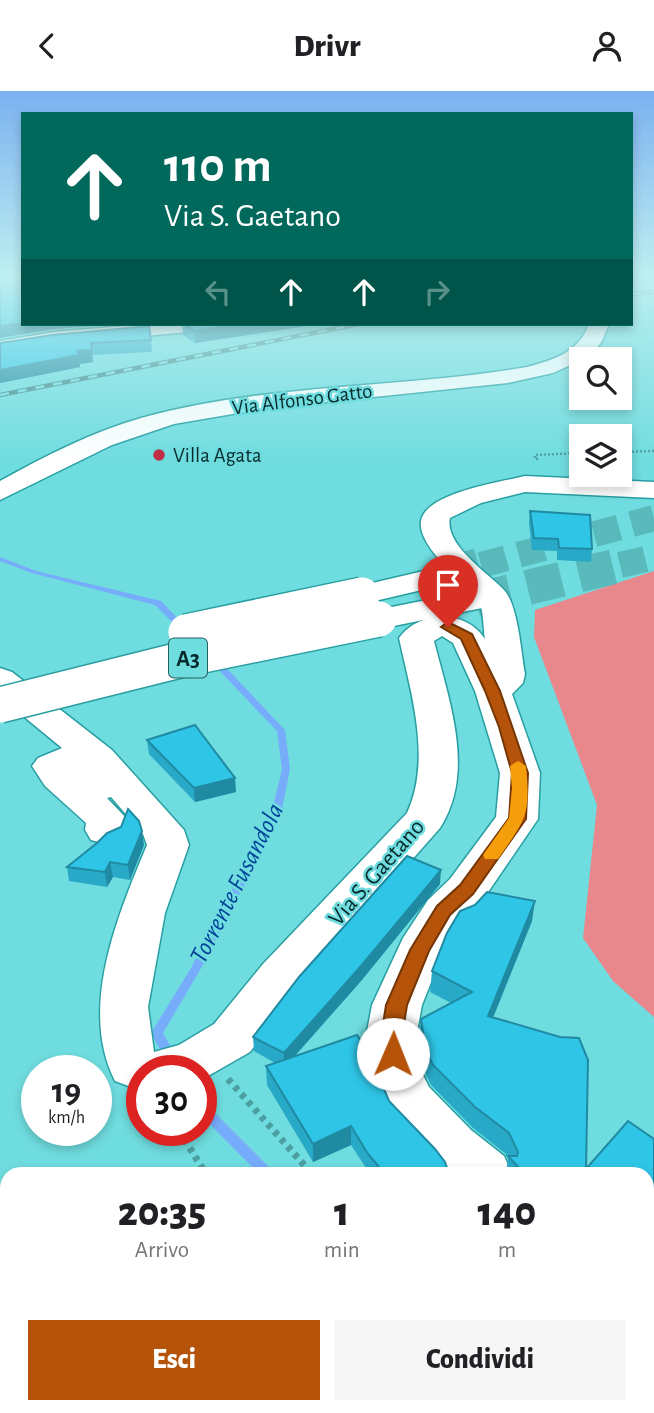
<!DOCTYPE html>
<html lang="it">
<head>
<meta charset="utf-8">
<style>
  body { margin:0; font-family:"Alegreya Sans",sans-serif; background:#f6f6f6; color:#202124; height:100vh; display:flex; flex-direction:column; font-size:26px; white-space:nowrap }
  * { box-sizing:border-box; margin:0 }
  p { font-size:23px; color:#757577 }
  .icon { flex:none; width:38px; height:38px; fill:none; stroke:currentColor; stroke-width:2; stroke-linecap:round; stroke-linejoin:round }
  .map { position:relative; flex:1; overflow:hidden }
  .panel { position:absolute; left:0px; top:1076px; width:654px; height:247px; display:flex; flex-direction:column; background:#fff; border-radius:21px 21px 0 0; box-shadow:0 4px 10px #0003 }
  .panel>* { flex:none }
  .top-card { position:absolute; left:21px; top:21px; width:612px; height:214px; border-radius:0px; box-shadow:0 4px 10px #0003; background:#00695c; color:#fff; overflow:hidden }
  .fabs { position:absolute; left:569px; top:256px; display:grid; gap:14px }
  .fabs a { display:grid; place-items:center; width:63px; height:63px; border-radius:0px; background:#fff; box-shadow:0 4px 10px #0003; font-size:35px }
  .speed { position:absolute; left:21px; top:964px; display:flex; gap:14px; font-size:35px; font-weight:700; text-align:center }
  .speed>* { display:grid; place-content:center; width:91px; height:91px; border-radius:50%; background:#fff; box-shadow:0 4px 10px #0003; line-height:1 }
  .speed small { font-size:18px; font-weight:400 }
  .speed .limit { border:10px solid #d22; background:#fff; color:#111 }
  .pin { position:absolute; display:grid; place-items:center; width:60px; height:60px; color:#fff; margin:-72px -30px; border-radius:50% 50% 50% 0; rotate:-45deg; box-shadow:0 0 7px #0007 }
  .pin .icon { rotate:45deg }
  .me { position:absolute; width:77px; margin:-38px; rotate:1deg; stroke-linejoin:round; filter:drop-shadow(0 0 5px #0008) }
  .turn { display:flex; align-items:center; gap:24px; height:147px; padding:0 28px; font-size:32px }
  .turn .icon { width:91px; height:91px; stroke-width:2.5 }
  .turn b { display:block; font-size:49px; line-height:60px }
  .lanes { display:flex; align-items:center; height:66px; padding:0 28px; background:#0003; justify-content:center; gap:35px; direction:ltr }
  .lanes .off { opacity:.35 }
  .eta { display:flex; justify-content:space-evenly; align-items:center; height:119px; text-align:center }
  .eta b { font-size:42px; font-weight:800; line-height:49px }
  .cta { display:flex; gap:14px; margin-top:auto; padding:14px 28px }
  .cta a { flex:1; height:80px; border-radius:0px; background:#b45309; color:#fff; font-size:28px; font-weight:800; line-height:80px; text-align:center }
  .cta a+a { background:#f6f6f6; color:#202124 }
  header { display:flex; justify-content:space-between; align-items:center; height:91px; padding:0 28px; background:#fff; font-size:32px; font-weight:800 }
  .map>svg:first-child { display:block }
</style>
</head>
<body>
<header><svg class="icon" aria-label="back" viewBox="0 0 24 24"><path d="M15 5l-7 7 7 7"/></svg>Drivr<svg class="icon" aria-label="person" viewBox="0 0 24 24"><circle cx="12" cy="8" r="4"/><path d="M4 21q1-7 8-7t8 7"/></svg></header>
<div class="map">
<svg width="654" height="1322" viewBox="0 0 654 1322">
  <rect width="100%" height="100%" fill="#6fdcdf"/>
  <path fill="#e8888c" d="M654,480V926L613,890L583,847L597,714L534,546L535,519Z"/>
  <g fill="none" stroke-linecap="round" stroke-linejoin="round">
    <path fill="#77acfb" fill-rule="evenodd" d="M0,466L36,480L161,510L185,535L184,537H178L155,514L32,482L0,470Z
      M212,568H218L285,639L290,678L281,724L200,879L163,942L184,980H172L151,942L191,877L271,724L282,678L277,640L212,572L211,570Z
      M201,1011L205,1012L272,1079L273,1083H259L201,1024Z
      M496,1316H514L517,1322H499Z"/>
    <path stroke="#5ab9bb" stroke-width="26" stroke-dasharray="26 13" stroke-linecap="butt" d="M481,474L654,427
      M620,474L654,466"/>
    <path stroke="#5ab9bb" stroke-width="35" stroke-dasharray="35 18" stroke-linecap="butt" d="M445,484L488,472
      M476,509L628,472"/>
    <g stroke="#279fa2" stroke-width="3">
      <path id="minor" d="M147,233H222L219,237L212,239L54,253L0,262V250L54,241Z
        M525,385L654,391V407L525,401L481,412L450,427C444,454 488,482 504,499C518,514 521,561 525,583L523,592L512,603L540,682L538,728L482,810L460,831L443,861L422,914L416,946L422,982L429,996L471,1039L504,1065L512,1083H443L390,1027L370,982L366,946L372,914L403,847L428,809L450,788L496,726L500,682L475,600L453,552L442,545L434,550C449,610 476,681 440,737L297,899L250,961L201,989V980H142V1000L115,990C78,917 118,824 147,754L143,743L111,706L107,707L128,729L127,739L121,749L106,753L91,749L85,739L86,732L45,695L32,675L38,667L62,657L0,606V577L12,581L112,659L184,739L189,754L165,822L148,916L154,961L179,954L214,933L263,873L407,722C432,668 411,602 399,547C419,519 466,518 485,548C483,537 484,520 479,511C473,499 451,484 442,472C433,461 419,445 421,430C425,402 501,391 525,385Z
        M648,1173L654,1175V1239L648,1237Z
        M242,1316H313L316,1322H245Z"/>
    </g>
    <g stroke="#279fa2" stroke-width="3">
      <path id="major" d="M589,233H609L602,250L591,265L553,282L508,292L268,317L174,333L112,354L0,409V390C45,365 92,341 141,327C267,292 399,298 527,276C554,269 579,261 589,233Z"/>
    </g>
    <g stroke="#279fa2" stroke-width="3">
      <path id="highway" d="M445,475L456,477L460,484L456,491L362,513L351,511L346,504L351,497Z
        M476,499L487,502L492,509L487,516L379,538L367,535L363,528L367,521Z"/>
    </g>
    <path stroke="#4b9fa1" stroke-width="2.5" stroke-dasharray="2 2" stroke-linecap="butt" d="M620,361L654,360
      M538,368H535V364L581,362"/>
    <path stroke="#4b9fa1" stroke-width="7" stroke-dasharray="5 5" stroke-linecap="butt" d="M228,988L312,1083
      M179,1040L206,1083
      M548,1316L551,1322"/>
    <use href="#minor" fill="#fff" fill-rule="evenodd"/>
    <use href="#major" fill="#fff" fill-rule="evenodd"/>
    <use href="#highway" fill="#fff" fill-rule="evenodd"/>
    <g stroke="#3e898b" stroke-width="4.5">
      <path id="rail" d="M632,203L654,201
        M0,304L359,233"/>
    </g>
    <use href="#rail" stroke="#6fdcdf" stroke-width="2.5" stroke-dasharray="9" stroke-linecap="butt"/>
    <g stroke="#279fa2" stroke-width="38" stroke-linecap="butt">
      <path id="highway-bridge" d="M186,541L362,504
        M0,614L188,567L379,528"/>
    </g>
    <use href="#highway-bridge" stroke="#fff" stroke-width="35"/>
  </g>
  <path fill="#28a9c7" d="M0,186H23V189L0,190Z
    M182,233H320L195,252L183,244Z
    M151,249L152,261L92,264L93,271L80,273V276L0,292V252Z
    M530,420L592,458L591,471L557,469V460L532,459L529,432Z
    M147,649L236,701L195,711L149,663Z
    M144,754L130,789L113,786L107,796L69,790L67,776Z
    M440,793L361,890L294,966L389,1010L449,1083H370L351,1054L313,1071L267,994L266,975L275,972L254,960L253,946Z
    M532,830L493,927L586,1078L654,1048V1173L652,1172L648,1083H506L508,1068L506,1063L473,1037L431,994L425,981L419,948L421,928L451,912L430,901L432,880Z
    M0,1239L7,1316H44L39,1322H3L0,1319Z
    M329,1316H451L456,1322H335Z"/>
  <path fill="#208aa2" d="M23,232V233H120L54,238L0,247V235Z
    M244,233H320L195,252V240Z
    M92,259L93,271L80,273V276L0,292V279L77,260Z
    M235,687L236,701L195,711L194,697Z
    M142,740L144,754L130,789L128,774Z
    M110,771L113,786L107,796L105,781Z
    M441,779L440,793L361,890L284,977V962Z
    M535,810L532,830L485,946L488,925Z
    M351,1035V1054L313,1071V1053Z
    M652,1185L648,1198V1188Z
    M27,1316H44L39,1322H22Z"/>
  <path fill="#2ec5e7" stroke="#208aa2" stroke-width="2" d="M23,192V232L0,235V193Z
    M182,233H244L195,240Z
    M149,235L151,249L91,252L92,259L77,260L79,264L0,279V252L53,244Z
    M530,420L590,424L592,458L559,457L558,448L534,447Z
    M195,634L235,687L194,697L147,649Z
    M128,718L139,730L142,740L128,774L110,771L105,781L67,776L97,752L107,742L121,736Z
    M407,765L441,779L361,875L284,962L253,946L299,886Z
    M487,801L535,810L488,925L560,946L579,947L588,969L586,1078L628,1030L654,1048V1151H653L652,1185L648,1188V1083H520L524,1082L508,1065H517L518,1061L509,1042L475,1016L433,974L426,961L421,928L472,901L432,880L447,842L460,820L475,814Z
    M357,944L368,960L389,1010L435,1058L445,1071L449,1083H385L368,1063L351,1035L313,1053L266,975Z
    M7,1232V1316H27L22,1322H12L0,1310V1239Z
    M119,1316H274L280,1322H120L117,1319Z
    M349,1316H451L456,1322H355Z"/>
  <linearGradient id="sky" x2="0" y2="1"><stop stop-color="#7bb1f0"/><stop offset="0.5" stop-color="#beeff1"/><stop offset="1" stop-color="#beeff1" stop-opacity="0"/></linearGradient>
  <rect width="654" height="371" fill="url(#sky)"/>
  <path fill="#b45309" stroke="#753606" stroke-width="2" d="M448,531L472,543L500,600L528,682L526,728L473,803L450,824L429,860L407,914L402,946L404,963L400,969L393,972L385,969L381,946L386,914L410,859L437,815L460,794L509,727L512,682L499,636L485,600L461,548L441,536Z"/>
  <path fill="#f59e0b" d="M518,670L526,675C531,725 525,729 498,768H485L483,764L509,727L512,697L510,675Z"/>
  <circle fill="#bf2e44" stroke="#6fdcdf" stroke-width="2.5" cx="159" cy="364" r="7"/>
  <g text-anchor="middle" stroke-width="5" stroke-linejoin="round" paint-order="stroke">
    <g font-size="21" fill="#072b2c" stroke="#6fdcdf">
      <text transform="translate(302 308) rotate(-7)" y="7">Via Alfonso Gatto</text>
    </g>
    <g font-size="21" fill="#072b2c" stroke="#6fdcdf" text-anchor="start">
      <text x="173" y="371">Villa Agata</text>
    </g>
    <rect fill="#6fdcdf" stroke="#266062" stroke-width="2" x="169" y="547.5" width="38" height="39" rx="5"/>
    <g font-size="23" font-weight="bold" fill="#072b2c">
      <text x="188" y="575">A3</text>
    </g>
    <g font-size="24" fill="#072b2c" stroke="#6fdcdf">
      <text transform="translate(376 781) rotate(-49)" y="8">Via S. Gaetano</text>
    </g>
    <g font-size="26" font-style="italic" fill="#004599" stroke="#6fdcdf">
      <text transform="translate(236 792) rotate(-63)" y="9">Torrente Fusandola</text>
    </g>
  </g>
</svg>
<div class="fabs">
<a><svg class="icon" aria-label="search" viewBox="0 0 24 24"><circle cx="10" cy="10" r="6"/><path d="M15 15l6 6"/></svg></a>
<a><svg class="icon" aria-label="layers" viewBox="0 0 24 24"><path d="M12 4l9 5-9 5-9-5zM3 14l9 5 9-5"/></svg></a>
</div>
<div class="speed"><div>19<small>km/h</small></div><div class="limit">30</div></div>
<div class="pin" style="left:448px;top:536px;background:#d93025"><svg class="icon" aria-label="arrive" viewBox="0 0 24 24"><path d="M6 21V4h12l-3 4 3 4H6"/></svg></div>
<svg class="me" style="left:393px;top:963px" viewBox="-20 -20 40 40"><circle r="19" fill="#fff"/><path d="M0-13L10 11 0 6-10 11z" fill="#b45309"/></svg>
<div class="top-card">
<div class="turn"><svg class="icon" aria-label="ahead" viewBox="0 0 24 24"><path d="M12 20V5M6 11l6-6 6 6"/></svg><div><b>110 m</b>Via S. Gaetano</div></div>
<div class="lanes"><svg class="icon off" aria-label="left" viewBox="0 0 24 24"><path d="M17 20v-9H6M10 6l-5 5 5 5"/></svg><svg class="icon" aria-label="ahead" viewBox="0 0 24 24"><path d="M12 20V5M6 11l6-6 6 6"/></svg><svg class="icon" aria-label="ahead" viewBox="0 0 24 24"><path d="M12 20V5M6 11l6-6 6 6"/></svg><svg class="icon off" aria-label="right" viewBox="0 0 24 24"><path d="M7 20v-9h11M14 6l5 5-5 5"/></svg></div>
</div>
<section class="panel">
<div class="eta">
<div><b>20:35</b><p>Arrivo</p></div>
<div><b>1</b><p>min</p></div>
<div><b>140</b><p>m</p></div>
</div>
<div class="cta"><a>Esci</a><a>Condividi</a></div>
</section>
</div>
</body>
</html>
